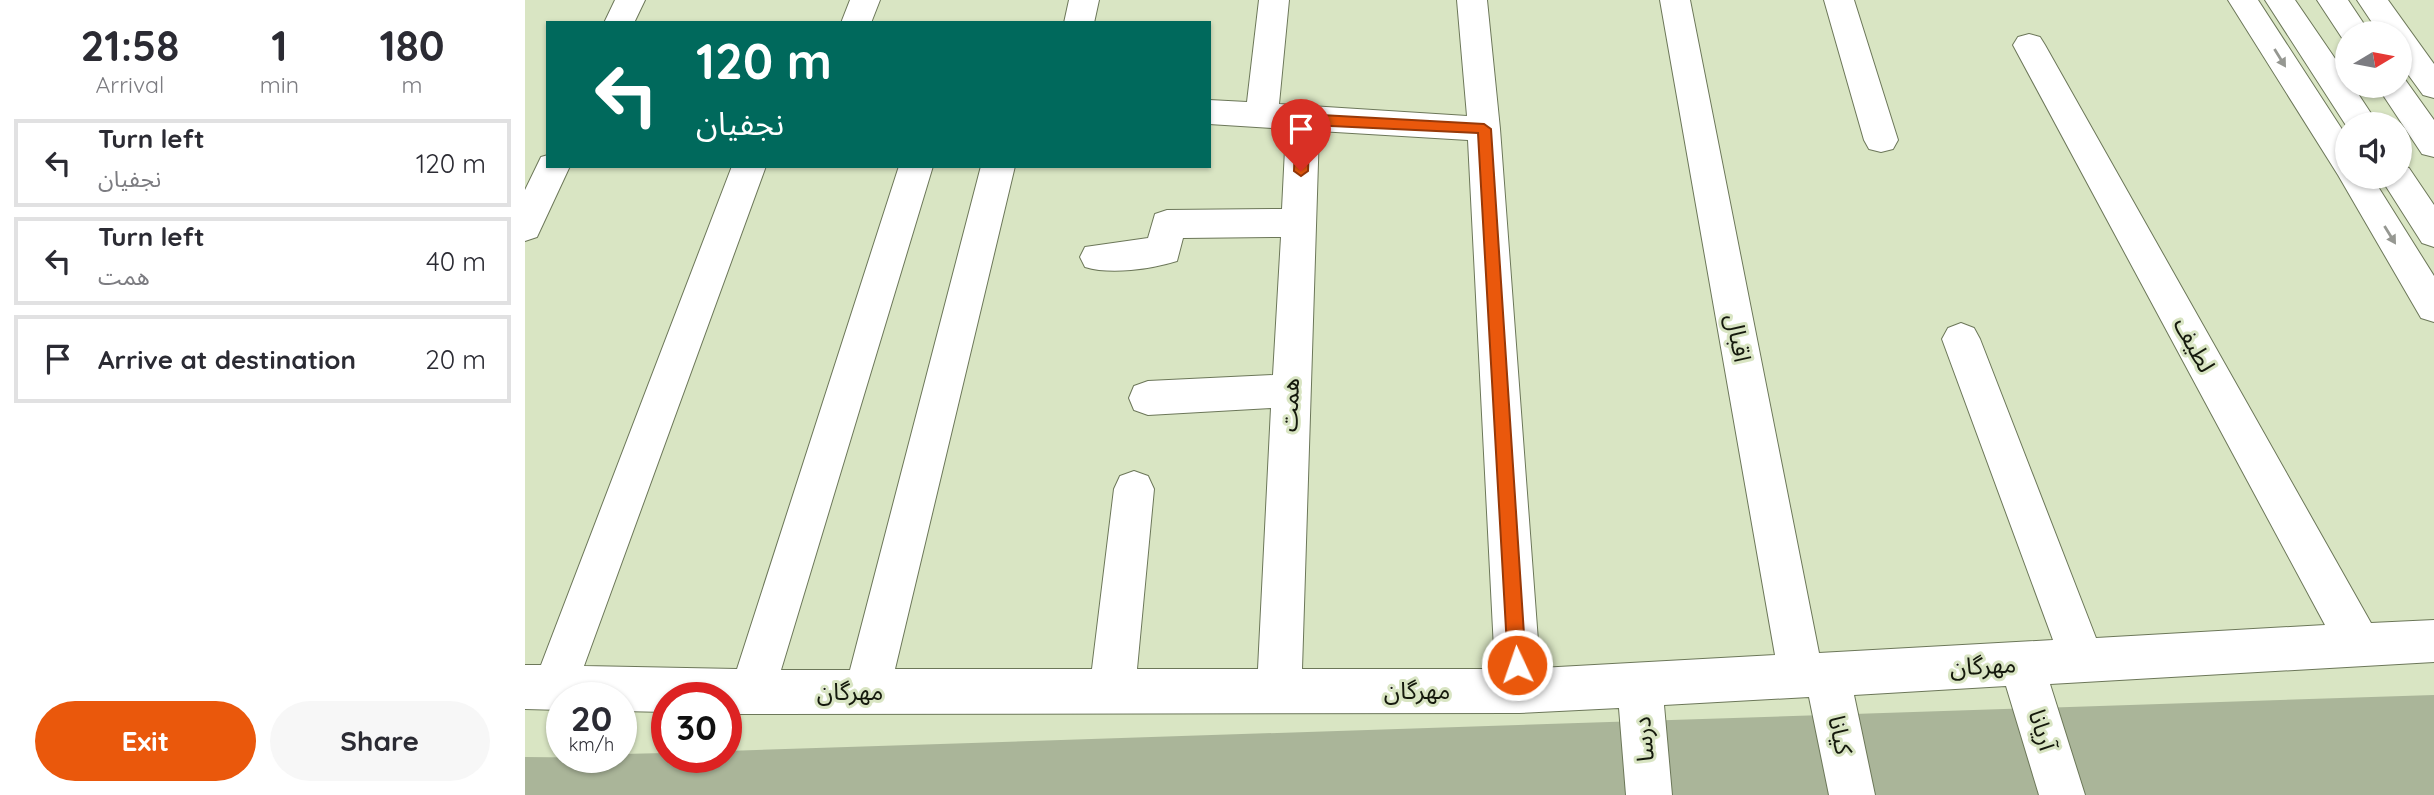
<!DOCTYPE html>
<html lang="en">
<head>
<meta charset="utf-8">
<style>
  body { margin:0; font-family:Quicksand,"Noto Sans Arabic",sans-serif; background:#f7f7f7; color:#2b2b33; height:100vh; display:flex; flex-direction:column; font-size:26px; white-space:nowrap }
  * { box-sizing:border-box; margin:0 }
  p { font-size:23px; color:#7c7c81 }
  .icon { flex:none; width:38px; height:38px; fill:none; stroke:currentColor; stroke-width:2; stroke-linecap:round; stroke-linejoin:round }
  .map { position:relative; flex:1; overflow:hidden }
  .details { display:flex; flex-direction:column; background:#fff; width:525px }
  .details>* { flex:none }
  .hud { position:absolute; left:21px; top:21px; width:665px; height:147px; border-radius:0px; box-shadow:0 2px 5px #0004; background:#00695c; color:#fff; overflow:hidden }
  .needle { width:46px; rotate:80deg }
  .tools { position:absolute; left:1810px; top:21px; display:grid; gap:14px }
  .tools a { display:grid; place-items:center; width:77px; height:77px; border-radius:50%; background:#fff; box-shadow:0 2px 5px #0004; font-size:35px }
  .speed { position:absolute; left:21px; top:682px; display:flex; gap:14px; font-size:35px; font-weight:700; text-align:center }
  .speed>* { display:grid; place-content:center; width:91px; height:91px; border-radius:50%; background:#fff; box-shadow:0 2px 5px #0004; line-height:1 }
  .speed small { font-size:18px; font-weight:400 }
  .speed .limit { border:10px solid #d22; background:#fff; color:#111 }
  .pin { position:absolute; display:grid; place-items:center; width:60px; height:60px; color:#fff; margin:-72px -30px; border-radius:50% 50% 50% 0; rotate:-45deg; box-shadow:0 0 7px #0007 }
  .pin .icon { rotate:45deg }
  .me { position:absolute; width:77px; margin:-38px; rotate:357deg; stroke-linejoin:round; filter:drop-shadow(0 0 5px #0008) }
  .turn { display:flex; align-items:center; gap:24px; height:147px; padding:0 35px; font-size:32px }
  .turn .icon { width:91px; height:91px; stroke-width:2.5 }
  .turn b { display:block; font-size:49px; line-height:60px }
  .eta { display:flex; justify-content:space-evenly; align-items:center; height:119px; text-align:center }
  .eta b { font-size:42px; font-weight:700; line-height:49px }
  .cta { display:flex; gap:14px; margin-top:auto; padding:14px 35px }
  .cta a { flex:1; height:80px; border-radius:42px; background:#ea580c; color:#fff; font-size:28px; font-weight:700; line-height:80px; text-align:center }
  .cta a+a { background:#f7f7f7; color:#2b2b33 }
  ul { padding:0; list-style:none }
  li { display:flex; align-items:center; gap:21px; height:88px; margin:0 14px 10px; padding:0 21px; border:4px solid #e1e1e2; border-radius:0px }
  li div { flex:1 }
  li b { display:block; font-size:26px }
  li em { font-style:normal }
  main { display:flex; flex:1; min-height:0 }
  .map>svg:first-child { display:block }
</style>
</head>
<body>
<main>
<section class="details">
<div class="eta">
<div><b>21:58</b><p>Arrival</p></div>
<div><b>1</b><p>min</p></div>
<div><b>180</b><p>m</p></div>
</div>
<ul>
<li><svg class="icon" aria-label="left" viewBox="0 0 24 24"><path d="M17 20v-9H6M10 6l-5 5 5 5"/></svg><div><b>Turn left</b><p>نجفیان</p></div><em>120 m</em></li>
<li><svg class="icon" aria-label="left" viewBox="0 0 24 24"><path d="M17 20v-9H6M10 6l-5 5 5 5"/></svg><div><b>Turn left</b><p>همت</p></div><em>40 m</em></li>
<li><svg class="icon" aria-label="arrive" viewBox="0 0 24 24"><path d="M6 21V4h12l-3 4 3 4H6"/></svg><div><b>Arrive at destination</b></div><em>20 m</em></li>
</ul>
<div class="cta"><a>Exit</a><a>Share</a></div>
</section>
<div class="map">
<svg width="1909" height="795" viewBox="0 0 1909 795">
  <rect width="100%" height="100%" fill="#d9e5c3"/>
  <path fill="#aab599" d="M1909,695V795H0V757L96,758V754L142,753V758H201V751Z"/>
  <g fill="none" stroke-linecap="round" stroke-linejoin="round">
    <g stroke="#6c7759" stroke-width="2">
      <path id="minor" d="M90,0H120L109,23H79Z
        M325,0H355L346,23H316Z
        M544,0H574L569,23H539Z
        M734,0H764L754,104L942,116L932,0H962L975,129L1015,668L1250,655L1135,0H1165L1294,653L1528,640L1417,339L1423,328L1436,323L1449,328L1455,339L1571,638L1800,625L1488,45L1493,37L1504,34L1515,37L1520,45L1846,623L1909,620V662L1525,684L1560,795H1514L1481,686L1329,695L1350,795H1304L1284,697L1139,705L1147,795H1101L1094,708L994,713L227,714H201V698H142V712L96,711V698H37V710L0,709V665H16L207,166H241L59,666L212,669L374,166H408L256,670H325L456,166H490L370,669H567L589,489L595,476L609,471L623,476L629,489L612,669H733L746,408L623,415L609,410L604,398L609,386L623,381L748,375L756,237L658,238L652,261C626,269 586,275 560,267L555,257L560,247L623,238L630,214L642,210L757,209L761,129L684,124V100L722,102ZM794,131L943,140L970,669H777Z
        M1299,0H1329L1373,140L1368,149L1356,152L1344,149L1339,140Z
        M1703,0H1733L1822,137V177H1847L1909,276V322L1896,318L1813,175Z
        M1740,0H1770L1822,76V86H1828L1853,124H1822V127Z
        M1792,0H1823L1845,33H1822V41H1819Z
        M1832,0H1863L1909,64V98L1898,95L1874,62V33H1854Z
        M1874,76L1879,78L1909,120V157L1897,154L1852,86H1874Z
        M23,155V166H45L12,237L0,241V190L16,157Z
        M1874,165L1884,168L1909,205V247L1897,243L1855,177H1874Z"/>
    </g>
    <use href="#minor" fill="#fff" fill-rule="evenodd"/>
  </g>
  <defs><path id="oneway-solid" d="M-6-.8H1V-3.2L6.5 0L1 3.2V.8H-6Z" transform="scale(1.75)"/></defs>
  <g fill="#969892">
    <use href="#oneway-solid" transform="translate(1755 58) rotate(58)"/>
    <use href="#oneway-solid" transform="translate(1865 235) rotate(58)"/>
  </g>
  <path fill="#ea580c" stroke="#983908" stroke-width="2" d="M778,114L959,124L966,129L1001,665L999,671L992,674L986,671L983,665L953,133L785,125L783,171L776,176L769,171L771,119Z"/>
  <g text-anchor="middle" stroke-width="6" stroke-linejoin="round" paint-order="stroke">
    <g font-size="24" fill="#15190d" stroke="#d9e5c3">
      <text transform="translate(1213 338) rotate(79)" y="8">اقبال</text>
      <text transform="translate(1669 345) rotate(61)" y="8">لطیف</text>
      <text transform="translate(765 405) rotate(-88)" y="8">همت</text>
      <text transform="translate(1458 666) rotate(-3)" y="8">مهرگان</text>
      <text x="892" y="699">مهرگان</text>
      <text x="325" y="700">مهرگان</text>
      <text transform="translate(1517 730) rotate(73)" y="8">آریانا</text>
      <text transform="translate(1315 735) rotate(78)" y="8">کیانا</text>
      <text transform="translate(1119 739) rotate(-95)" y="8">درسا</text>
    </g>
  </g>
</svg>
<div class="tools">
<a><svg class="needle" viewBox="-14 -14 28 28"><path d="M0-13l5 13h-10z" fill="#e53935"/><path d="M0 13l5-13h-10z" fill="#7c7c81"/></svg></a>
<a><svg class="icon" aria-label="sound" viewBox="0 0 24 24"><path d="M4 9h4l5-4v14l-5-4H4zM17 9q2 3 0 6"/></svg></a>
</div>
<div class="speed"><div>20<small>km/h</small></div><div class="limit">30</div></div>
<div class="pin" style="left:776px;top:171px;background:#d93025"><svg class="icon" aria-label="arrive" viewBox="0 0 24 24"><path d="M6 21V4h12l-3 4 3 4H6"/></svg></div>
<svg class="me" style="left:992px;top:665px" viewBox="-20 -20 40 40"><circle r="17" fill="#ea580c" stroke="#fff" stroke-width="3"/><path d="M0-11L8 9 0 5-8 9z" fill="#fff"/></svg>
<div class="hud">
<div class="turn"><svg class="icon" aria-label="left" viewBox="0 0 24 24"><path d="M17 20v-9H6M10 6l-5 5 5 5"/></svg><div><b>120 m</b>نجفیان</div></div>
</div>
</div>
</main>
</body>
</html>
